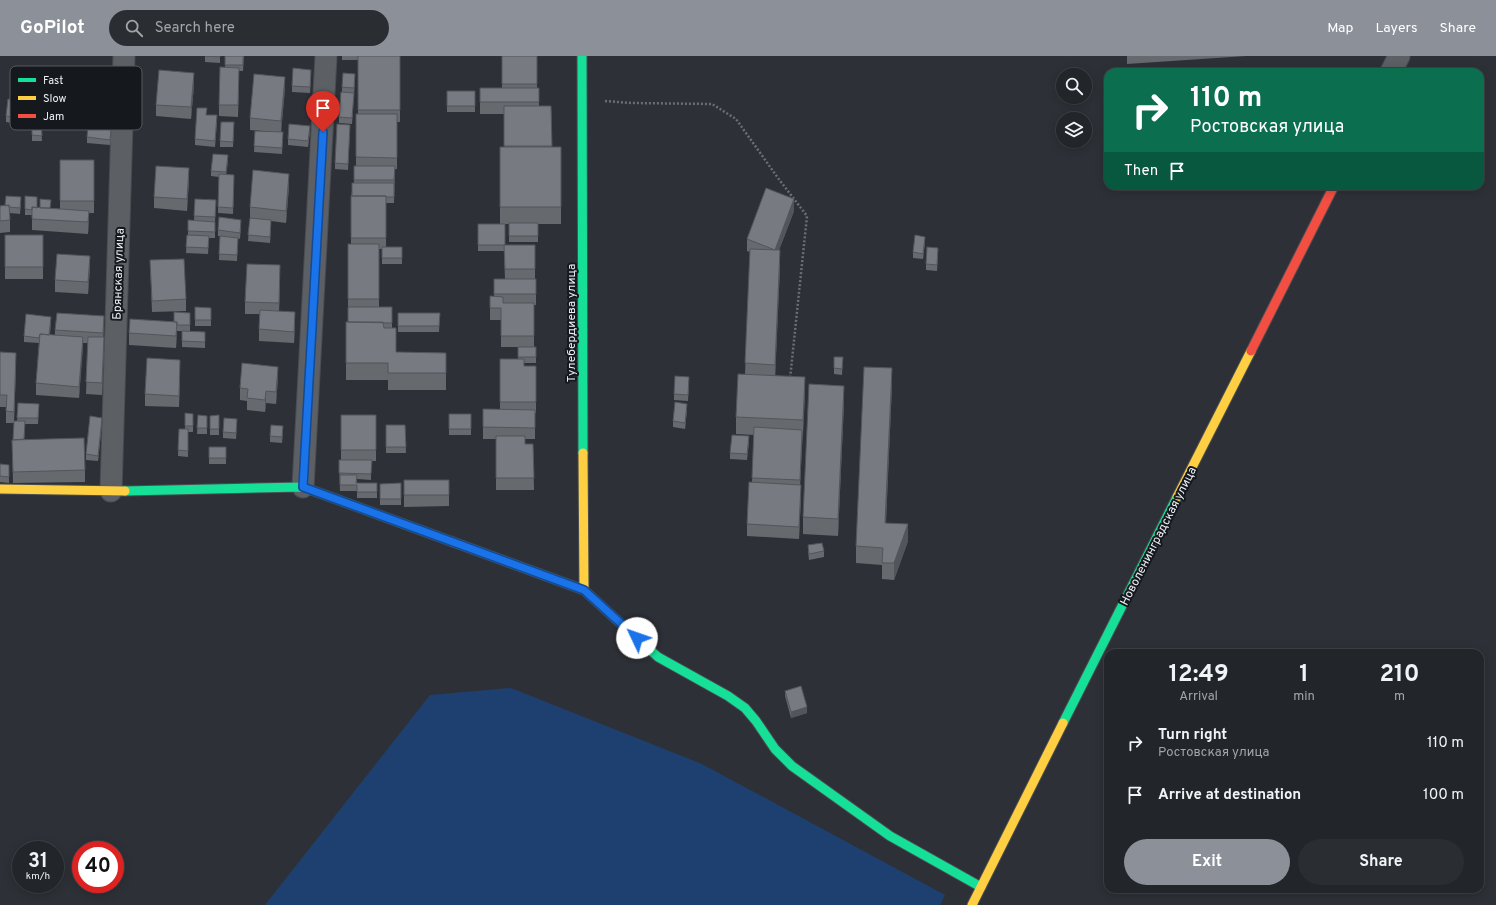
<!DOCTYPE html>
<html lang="en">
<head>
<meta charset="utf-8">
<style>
  body { margin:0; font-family:Overpass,sans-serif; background:#2a2d31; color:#f1f3f6; height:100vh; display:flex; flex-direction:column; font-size:15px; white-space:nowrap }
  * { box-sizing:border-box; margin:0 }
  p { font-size:13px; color:#a2a5a8 }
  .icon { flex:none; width:22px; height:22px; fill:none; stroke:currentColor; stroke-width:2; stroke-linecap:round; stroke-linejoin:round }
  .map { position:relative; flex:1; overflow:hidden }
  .panel { position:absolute; left:1104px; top:593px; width:380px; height:244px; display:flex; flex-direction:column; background:#222529; border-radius:12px; box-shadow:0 2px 10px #0003,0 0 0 1px #3f4246 }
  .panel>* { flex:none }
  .hud { position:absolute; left:1104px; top:12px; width:380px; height:122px; border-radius:12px; box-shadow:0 2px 10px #0003,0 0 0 1px #3f4246; background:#0b6e4f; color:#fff; overflow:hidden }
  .controls { position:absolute; left:1056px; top:12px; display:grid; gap:8px }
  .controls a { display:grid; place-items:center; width:36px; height:36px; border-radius:50%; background:#222529; box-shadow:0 2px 10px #0003,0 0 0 1px #3f4246; font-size:20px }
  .speed { position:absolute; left:12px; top:785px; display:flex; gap:8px; font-size:20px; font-weight:700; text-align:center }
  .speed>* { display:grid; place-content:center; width:52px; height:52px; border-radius:50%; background:#222529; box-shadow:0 2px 10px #0003,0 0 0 1px #3f4246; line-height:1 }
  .speed small { font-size:10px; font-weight:400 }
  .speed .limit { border:6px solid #d22; background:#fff; color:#111 }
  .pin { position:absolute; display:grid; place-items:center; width:34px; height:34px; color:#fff; margin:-41px -17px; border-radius:50% 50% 50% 0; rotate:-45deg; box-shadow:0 0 4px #0007 }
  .pin .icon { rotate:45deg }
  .me { position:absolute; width:44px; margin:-22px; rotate:312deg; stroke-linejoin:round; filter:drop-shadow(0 0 3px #0008) }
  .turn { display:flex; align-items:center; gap:14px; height:84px; padding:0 20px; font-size:18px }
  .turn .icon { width:52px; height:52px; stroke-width:2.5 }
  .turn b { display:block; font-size:28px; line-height:34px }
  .then { display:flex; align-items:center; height:38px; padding:0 20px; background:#0003; gap:8px; font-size:15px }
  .eta { display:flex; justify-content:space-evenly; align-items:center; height:68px; text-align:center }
  .eta b { font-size:24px; font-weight:700; line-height:28px }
  .action { display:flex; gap:8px; margin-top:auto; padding:8px 20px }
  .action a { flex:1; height:46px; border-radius:24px; background:#8c9099; color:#fff; font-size:16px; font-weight:700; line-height:46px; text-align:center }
  .action a+a { background:#2a2d31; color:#f1f3f6 }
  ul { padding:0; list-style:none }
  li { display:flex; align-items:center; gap:12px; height:52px; padding:0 20px }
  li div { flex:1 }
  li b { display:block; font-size:15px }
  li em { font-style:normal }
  header { display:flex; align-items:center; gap:24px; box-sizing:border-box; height:56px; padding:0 20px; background:#8c9099; color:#fff }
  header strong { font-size:19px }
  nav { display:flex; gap:22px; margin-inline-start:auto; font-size:14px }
  .search { width:280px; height:36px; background:#2a2d31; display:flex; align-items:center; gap:10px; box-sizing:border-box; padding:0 14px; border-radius:22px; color:#a2a5a8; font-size:15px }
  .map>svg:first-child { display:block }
</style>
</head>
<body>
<header>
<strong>GoPilot</strong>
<div class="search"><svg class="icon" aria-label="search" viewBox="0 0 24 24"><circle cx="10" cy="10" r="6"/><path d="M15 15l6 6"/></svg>Search here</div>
<nav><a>Map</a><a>Layers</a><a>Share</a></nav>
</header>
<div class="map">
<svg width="1496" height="849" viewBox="0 0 1496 849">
  <rect width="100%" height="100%" fill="#2d3137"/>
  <path fill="#1e4070" d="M511,632L702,708L945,839L940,849H265L430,639Z"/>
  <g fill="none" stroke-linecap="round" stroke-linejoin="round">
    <g stroke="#4a4d52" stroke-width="23">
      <path id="street" d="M1391,16L1399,0
        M303,431L326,0
        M111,435L124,0"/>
    </g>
    <g stroke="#4a4d52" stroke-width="11">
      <path id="fast" d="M582,0L583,397
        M125,435L303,431L453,486
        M630,576L658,601L728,640L745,652L756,665L775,693L792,710L890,780L981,831
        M1063,667L1177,441"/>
    </g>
    <g stroke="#4a4d52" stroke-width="11">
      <path id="slow" d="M583,397L584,534
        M0,433L125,435
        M1177,441L1251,295
        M453,486L584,534L630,576
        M972,849L1063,667"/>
    </g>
    <g stroke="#4a4d52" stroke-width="11">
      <path id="jam" d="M1251,295L1334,130"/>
    </g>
    <path stroke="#6c6e72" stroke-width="2.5" stroke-dasharray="2 2" stroke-linecap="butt" d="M605,45L631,47L712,48L736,63L778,122L807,160L790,323"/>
    <use href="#street" stroke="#5c5f64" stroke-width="21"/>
    <use href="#fast" stroke="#16e098" stroke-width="9"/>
    <use href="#slow" stroke="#ffcf43" stroke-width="9"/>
    <use href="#jam" stroke="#f24e42" stroke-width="9"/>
  </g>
  <path fill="#66696e" d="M205,0H220V7L205,6Z
    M225,0H244L243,15H239L238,61L219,60V49L225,11Z
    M342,0H400V66H397V113H395L394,147H386V191H402V208H382V193H379V251H392V272L396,296L446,297V334H388V324H346V266H348V188H351V140L354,127V110H356V58H358V4H342Z
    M502,0H537V32H539V50H551L552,91H561V168H538V186H509V168H500V91H504V58H480V32H502Z
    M1127,0H1246L1127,8Z
    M311,20L310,37L292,36V30Z
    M355,24L352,68L339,67V61L342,36V31Z
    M95,26L92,58L60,54V43Z
    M194,29L191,63L156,60V49Z
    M285,32L281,76H283L282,98L254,96L255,75L274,76L250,74V62Z
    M447,35H475V56H447Z
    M21,51L19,68L6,66V60Z
    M90,58H108V72H98L111,80L110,89L87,87V81L91,71Z
    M207,59L217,65L215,91L195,89V83Z
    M32,62H41L42,85H32Z
    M234,72L233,91H220V85Z
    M350,75L348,114L335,113V107Z
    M310,76L308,91L288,89V83Z
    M60,104H94V157H89L88,178L32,174V159H25V140L37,152L60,153Z
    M228,105L226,118L234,119L233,158L218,157L219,121L211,120V115Z
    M189,123L187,155L154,152V141Z
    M289,130L286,167L271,165L270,187L248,185L250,162V151Z
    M195,143L216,144L215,166V182H209L208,198L186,197L187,179H188V164L194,165Z
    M21,147L20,158L10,157V176L0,177V150Z
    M794,155L779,194L780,211L775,320L805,338L800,428L801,440L799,483L747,480V468L752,426L754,379L736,378V361L745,318L750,196L747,195V183Z
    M478,168L505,189H535V223H536V249H534V291H536V307H524V310H536V357H535V383H525V388H533L534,434H496V383H483V353H500V303H518V291H501V264H490V240H494V223H505L504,195H478Z
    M241,170L240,183L238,182L237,205L219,204L220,180H218V174Z
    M5,179H43V223H5Z
    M925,186L923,203L913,202V196Z
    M938,198L937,215L926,214V208Z
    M150,204L186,243V255L152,256Z
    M90,211L88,238L55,236V224Z
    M280,221L279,255L295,268L294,287L259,285V258H245V246Z
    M195,251L211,252V270H195Z
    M190,257V275L205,276V292L182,291V275H177L176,292L129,289V277L174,266Z
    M398,257H440L439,276H398Z
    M51,266L50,279H55V274L104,272L103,281L104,293L102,339L86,338L88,287H83L79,342L36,339V327L39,287L24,286V280Z
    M0,296L16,309L14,365H17L18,347L39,348L38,368H25L24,383L85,414V426L13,427L12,384H13L14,367H6V351H0Z
    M843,301L842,319L834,318V312Z
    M180,315L179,351L145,350V338Z
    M278,322L276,348L266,347L265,356L247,354V345L240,344V332Z
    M689,327L688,345L674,344V338Z
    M892,329L886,467L908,485L894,524L882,523V509L856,507V490Z
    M844,347L838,480L803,478V461Z
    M687,354L685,373L673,371V365Z
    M185,357L193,358V376H188V401L178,400L179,373H185Z
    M449,358H471V379H449Z
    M198,359L207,360V378H197Z
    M219,359V379H210V360Z
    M341,359H376V405H371V424L357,423V427H377V442H357V435H340L339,404H341Z
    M102,368L98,405L86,404V398Z
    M237,369L236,383L223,382V376Z
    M386,369H405L406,397H386Z
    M283,376L282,387L270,386V380Z
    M749,386L747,404L730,403V397Z
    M209,391H226V408H209Z
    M0,408L9,415V427L0,426Z
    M404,424H449V450L404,451Z
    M401,427V449H380V428Z
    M808,489L824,495V501L809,504L808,495Z
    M785,635L807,657L791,662L785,640Z"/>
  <path fill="#53555a" d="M239,12V23L238,61V49Z
    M95,14V26L92,58V46Z
    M194,17V29L191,63V51Z
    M285,21V32L281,77V65Z
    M21,45V51L19,68V62Z
    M228,99V105L226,122V116Z
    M189,112V123L187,155V143Z
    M289,118V130L286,167V155Z
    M794,143V155L775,205V194Z
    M89,155V166L88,178V166Z
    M271,164V170L270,187V181Z
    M925,181V186L923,203V198Z
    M780,194V211L775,326V309Z
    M90,200V211L88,238V226Z
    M280,209V221L279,259V247Z
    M295,256V268L294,287V276Z
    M104,260V272L103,288V277Z
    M177,266V277L176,292V280Z
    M83,281V293L79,342V331Z
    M104,281V293L102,339V327Z
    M16,297V309L14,367V356Z
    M180,304V315L179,351V340Z
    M278,311V322L276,348V336Z
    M892,312V329L885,484V467Z
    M805,321V338L803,381V364Z
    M844,330V347L838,480V463Z
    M266,335V347L265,356V344Z
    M687,348V354L685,373V367Z
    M102,362V368L98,405V400Z
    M802,374V385L800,436V424Z
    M801,429V440L799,483V471Z
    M908,468V485L894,524V507Z
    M807,651V657L791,662V656Z"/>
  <path fill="#777a80" stroke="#53555a" d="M205,0H220V1Z
    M225,0H243V9H225Z
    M358,0H400V54H358Z
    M502,0H537V28H502Z
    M220,11L239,12L238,49H219Z
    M293,12L311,14L310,31L292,30Z
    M159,14L194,17L191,51L156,49Z
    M343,17L355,18L354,32L342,31Z
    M254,18L285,21L281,65L250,62Z
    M480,32H539V46H480Z
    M447,35H475V50H447Z
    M341,36L354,37L352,62L339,61Z
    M8,43L21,45L19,62L6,60Z
    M504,50H551L552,90H504Z
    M197,52H207L206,59H217L215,85L195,83Z
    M356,58H397V102L356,101Z
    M32,62H41L42,80L32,79Z
    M221,66H234L233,86L220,85Z
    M289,68L310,70L308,85L288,83Z
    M337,68L350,69L348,108L335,107Z
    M88,71L111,74L110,84L87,81Z
    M255,75L283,76L282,92L254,90Z
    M500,91H561V151H500Z
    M213,98L228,99L226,116L211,115Z
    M60,104H94V145H60Z
    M156,110L189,112L187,143L154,141Z
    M354,110H395L394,124H354Z
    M253,114L289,118L286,155L250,151Z
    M219,118L234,119L233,152L218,151Z
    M352,127H394V141H386V140H352Z
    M766,132L794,143L775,194L747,183Z
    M6,140L21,141L20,152L9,151V149L5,150Z
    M25,140L37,141V152L32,151V154L25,153Z
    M351,140H386V182H351Z
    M40,143L51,144L50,152H40Z
    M195,143L216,144L215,161L194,160Z
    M9,149L10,164L0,165V150Z
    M32,151L89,155L88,166L32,163Z
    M219,161L241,164L240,177L218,174Z
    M250,162L271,164L270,181L248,179Z
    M188,164L215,166V176L188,175Z
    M509,167H538V180H509Z
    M478,168H505V189H478Z
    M5,179H43V211H5Z
    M187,179L209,180L208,192L186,191Z
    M915,179L925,181L923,198L913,196Z
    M220,180L238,182L237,199L219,198Z
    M348,188H379V243H348Z
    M504,189H535V213H505Z
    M382,191H402V202H382Z
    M927,191L938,192L937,209L926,208Z
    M750,193L780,194L775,309L745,307Z
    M57,198L90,200L88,226L55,224Z
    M184,203L186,243L152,245L150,204Z
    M247,208L280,209L279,247L245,246Z
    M494,223H536V238H494Z
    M490,240L503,241V247H534V280H501V252H490Z
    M195,251L211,252V264H195Z
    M348,251H392V267L348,266Z
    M260,254L295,256L294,276L259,273Z
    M174,256L190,257V269H177V266H174Z
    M57,257L104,260L103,277L55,274Z
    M398,257H440L439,270H398Z
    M26,258L51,261L49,279L40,278L39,282L24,280Z
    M130,263L177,266L176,280L129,277Z
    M346,266H383L384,272H396V296L446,297V317H388V307H346Z
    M182,275L205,276V286L182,285Z
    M40,278L83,281L79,331L36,327Z
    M88,281H104L102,327L86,326Z
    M518,291H536V301H518Z
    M0,296L16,297L14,356L6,355L7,339H0Z
    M834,301H843L842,313L834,312Z
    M147,302L180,304L179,340L145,338Z
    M500,303H524V310H536V346H500Z
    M242,307L278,311L276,336L266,335L265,344L247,342L248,333L240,332Z
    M864,311L892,312L885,467L908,468L894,507H882L883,492L856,490Z
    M738,318L805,321L803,364L736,361Z
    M675,320L689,321L688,339L674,338Z
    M809,328L844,330L838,463L803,461Z
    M675,346L687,348L685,367L673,365Z
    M18,347L39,348L38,362H17Z
    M483,353L535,354V372L483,371Z
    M185,357L193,358V370H185Z
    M449,358H471V373H449Z
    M198,359L207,360V372H197Z
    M219,359V373H210V360Z
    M341,359H376V394H341Z
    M90,360L102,362L98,400L86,398Z
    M224,362L237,363L236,377L223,376Z
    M14,365H25L24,383L13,384Z
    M271,369L283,370L282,381L270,380Z
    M386,369H405L406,391H386Z
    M754,371L802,374L800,424L752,422Z
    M179,373H188V395L178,394Z
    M732,379L749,380L747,398L730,397Z
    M496,380H525V388H533L534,422H496Z
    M84,382L85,414L13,416L12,384Z
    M209,391H226V402H209Z
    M339,404H372L371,418L339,417Z
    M0,408L9,409V421L0,420Z
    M340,419H357L356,427H377V436H357V429H340Z
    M404,424H449V439H404Z
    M749,426L801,429L799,471L747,468Z
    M401,427V443H380V428Z
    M822,487L824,495L809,498L808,489Z
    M801,630L807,651L791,656L785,635Z"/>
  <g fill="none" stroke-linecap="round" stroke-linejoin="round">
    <g stroke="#114b97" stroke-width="10">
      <path id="route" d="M323,76L303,431L584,534L637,582"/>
    </g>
    <use href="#route" stroke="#1a73e8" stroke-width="7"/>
  </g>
  <g text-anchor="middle" stroke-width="4" stroke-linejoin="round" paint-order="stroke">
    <g font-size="12" fill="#ecf0f7" stroke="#15181d">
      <text transform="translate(118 218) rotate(-88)" y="4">Брянская улица</text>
      <text transform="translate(571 267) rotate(-90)" y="4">Тулебердиева улица</text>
      <text transform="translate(1158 480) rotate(-63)" y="4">Новоленинградская улица</text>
    </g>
  </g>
  <rect x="10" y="10" width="132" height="64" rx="6" fill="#15181d" stroke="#56595e" stroke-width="1"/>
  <rect x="18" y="22" width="18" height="4" fill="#16e098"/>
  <rect x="18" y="40" width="18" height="4" fill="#ffcf43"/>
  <rect x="18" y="58" width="18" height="4" fill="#f24e42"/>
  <g font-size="11" fill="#ecf0f7">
    <text x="43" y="28">Fast</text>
    <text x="43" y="46">Slow</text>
    <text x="43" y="64">Jam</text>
  </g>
</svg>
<div class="controls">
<a><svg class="icon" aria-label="search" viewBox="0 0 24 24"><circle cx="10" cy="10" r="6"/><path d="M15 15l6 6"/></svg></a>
<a><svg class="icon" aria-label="layers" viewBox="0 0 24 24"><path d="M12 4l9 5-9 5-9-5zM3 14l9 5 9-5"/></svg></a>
</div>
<div class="speed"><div>31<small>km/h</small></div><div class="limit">40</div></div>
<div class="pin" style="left:323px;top:76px;background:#d93025"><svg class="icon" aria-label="arrive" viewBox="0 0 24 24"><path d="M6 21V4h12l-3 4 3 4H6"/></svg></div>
<svg class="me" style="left:637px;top:582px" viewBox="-20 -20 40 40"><circle r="19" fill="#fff"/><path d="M0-13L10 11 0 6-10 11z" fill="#1a73e8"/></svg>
<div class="hud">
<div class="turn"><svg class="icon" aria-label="right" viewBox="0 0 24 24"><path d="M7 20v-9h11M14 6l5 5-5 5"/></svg><div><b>110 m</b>Ростовская улица</div></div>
<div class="then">Then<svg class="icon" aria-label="arrive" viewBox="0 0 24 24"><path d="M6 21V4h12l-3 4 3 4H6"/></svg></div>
</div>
<section class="panel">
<div class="eta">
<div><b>12:49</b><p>Arrival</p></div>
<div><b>1</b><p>min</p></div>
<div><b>210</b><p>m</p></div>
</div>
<ul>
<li><svg class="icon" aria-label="right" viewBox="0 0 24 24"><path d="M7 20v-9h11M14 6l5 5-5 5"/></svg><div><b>Turn right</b><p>Ростовская улица</p></div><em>110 m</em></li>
<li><svg class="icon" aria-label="arrive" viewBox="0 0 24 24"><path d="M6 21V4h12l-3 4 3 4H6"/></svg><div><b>Arrive at destination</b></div><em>100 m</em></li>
</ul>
<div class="action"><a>Exit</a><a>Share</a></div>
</section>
</div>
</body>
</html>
